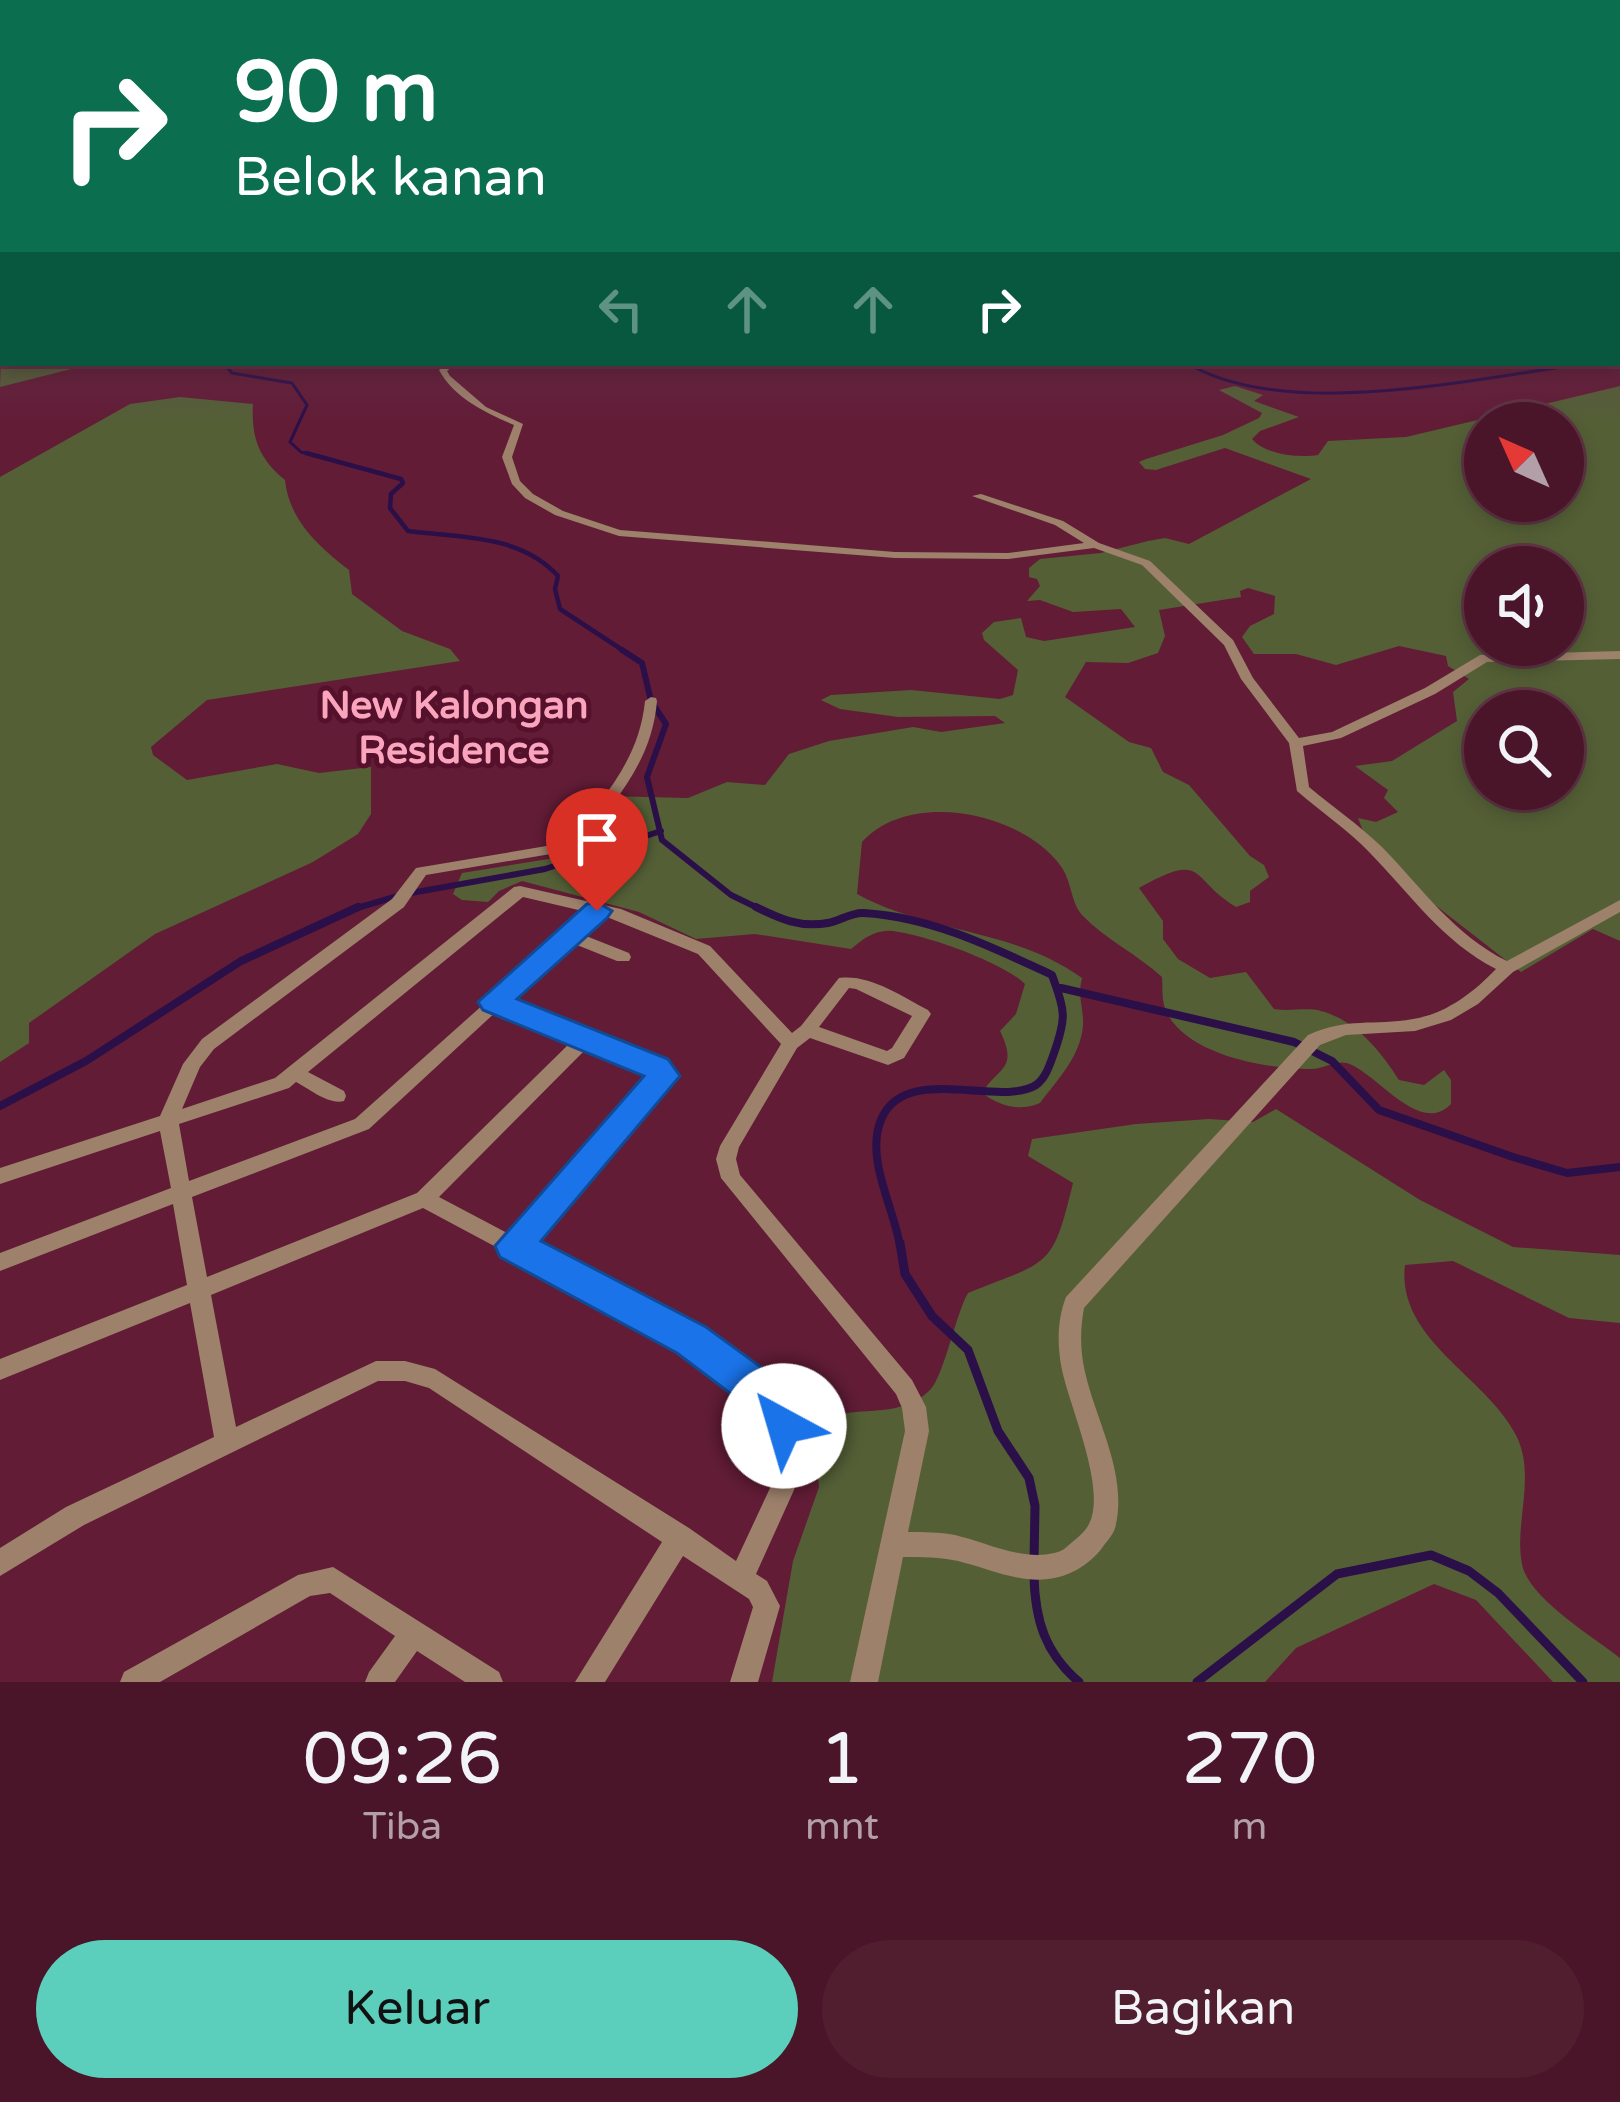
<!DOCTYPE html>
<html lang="id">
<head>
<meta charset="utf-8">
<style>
  body { margin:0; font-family:"Varela Round",sans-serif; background:#511e30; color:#f1f3f6; height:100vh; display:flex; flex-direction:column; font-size:45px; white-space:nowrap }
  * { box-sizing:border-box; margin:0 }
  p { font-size:39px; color:#b29fa8 }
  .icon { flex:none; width:66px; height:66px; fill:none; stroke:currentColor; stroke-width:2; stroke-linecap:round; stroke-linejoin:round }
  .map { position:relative; height:1682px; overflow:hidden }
  .panel { display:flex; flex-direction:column; background:#4a1528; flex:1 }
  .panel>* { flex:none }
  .hud { position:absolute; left:0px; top:0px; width:1620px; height:366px; box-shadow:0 6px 18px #0003,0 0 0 3px #613445; background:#0b6e4f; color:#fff; overflow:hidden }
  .needle { width:78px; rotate:315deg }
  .controls { position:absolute; left:1464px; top:402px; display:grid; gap:24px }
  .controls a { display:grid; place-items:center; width:120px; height:120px; border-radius:50%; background:#4a1528; box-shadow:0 6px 18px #0003,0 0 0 3px #613445; font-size:60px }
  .pin { position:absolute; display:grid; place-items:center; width:102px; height:102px; color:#fff; margin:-123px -51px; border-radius:50% 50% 50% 0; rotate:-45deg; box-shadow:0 0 12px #0007 }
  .pin .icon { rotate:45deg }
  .me { position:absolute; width:132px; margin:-66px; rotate:321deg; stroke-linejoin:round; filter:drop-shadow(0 0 9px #0008) }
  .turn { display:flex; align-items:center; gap:42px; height:252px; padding:0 36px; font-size:54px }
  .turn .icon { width:156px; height:156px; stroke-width:2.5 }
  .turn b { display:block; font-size:84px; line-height:102px }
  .lanes { display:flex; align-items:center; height:114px; padding:0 36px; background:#0003; justify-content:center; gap:60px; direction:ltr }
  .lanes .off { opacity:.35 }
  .eta { display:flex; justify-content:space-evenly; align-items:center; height:204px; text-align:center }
  .eta b { font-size:72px; font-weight:600; line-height:84px }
  .cta { display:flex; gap:24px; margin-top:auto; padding:24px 36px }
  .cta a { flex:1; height:138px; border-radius:72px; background:#5bcebc; color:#111; font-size:48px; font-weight:600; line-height:138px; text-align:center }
  .cta a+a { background:#511e30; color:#f1f3f6 }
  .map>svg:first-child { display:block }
</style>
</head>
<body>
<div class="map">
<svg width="1620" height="1682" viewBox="0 0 1620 1682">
  <rect width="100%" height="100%" fill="#621c36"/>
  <path fill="#545f36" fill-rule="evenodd" d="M3,296V363H95L0,387Z
    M1235,386L1263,395L1254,401L1299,417L1260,431L1252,439C1266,455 1298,458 1318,455L1328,441L1406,437L1620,386V941L1593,929L1521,972L1435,905L1364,834L1358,818L1376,822L1398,812L1384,798L1388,790L1355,766L1392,761L1457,721L1453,692L1469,679L1448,666L1446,656L1399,646L1336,665L1296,654H1254L1242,637L1250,626L1274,614L1275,596L1248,588L1240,591L1241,597L1159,610L1165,636L1158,653L1128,663L1086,662L1065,697L1129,742L1151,748L1163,772L1189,785L1250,856L1264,865L1269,877L1250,891V902L1236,907C1189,879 1207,850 1139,888L1163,921V939L1178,959L1210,978L1246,972L1274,1009C1290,1012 1306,1007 1321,1011C1356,1020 1381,1052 1399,1080L1424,1085L1444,1070L1451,1080V1104C1420,1137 1376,1072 1347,1063C1334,1060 1324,1069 1311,1069C1268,1069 1189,1056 1167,1013C1161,1001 1163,990 1162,977C1137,954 1106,940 1082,915C1070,901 1072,880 1060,865C1020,812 910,789 862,842L857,894C928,933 1015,929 1082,978C1077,998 1084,1007 1083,1026C1080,1057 1058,1079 1040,1103C1019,1112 1000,1106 982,1093C998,1067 1019,1070 1000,1031L1016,1014L1025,984C1002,962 926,935 893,931C876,929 864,938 851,949L755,934L696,939L639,912L522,881L499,891L488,902L462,900L453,894L462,873L573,855L580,846L577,834L605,796L688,798L727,782L765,785L789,754L829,741L913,727L941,732L1005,723L995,716L898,717L840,709L821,700L831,695L911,690L1000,699L1013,695L1018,670L984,640L982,633L994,622L1021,618L1026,637L1044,641L1135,627L1121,609L1073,612L1040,600L1027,601L1040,586L1037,579L1029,577V568L1040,559L1101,553L1148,541L1165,538L1189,544L1311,479L1225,448L1156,470L1145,469L1139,462L1146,459L1223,435L1259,418L1262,413L1219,390ZM1485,423H1563V501H1485ZM1485,567H1563V645H1485ZM1485,711H1563V789H1485Z
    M180,397L253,404C251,438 259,459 285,480C289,520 319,547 349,570L352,594L402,631L450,649L460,661L207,700L151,747L153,755L187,780L277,764L319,773L371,767V814L358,834L313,862L155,934L29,1023V1043L0,1062V477L130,404Z
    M1276,1109L1420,1200L1513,1247L1620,1255V1323L1569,1318L1453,1261L1405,1265C1396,1340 1488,1377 1517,1437C1536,1478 1514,1523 1522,1564C1528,1598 1594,1637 1620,1658V1682H1553L1476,1600L1434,1584L1296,1648L1265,1682H772L793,1561L819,1487L813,1426C845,1400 896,1424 930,1390C944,1376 956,1313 968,1293C1050,1260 1052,1270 1073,1183L1028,1156L1032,1139L1136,1124L1209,1119L1253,1122Z"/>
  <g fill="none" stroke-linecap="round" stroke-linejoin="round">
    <path stroke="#2b0f49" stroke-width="3" d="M223,363L232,373L292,383L307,405L290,442L301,452L317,456
      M1187,363C1286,423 1478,377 1591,363"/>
    <path stroke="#2b0f49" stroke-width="4.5" d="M306,453L401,479L403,483L391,494L390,508L408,531C460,538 520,534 558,576L555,589L560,609L627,653"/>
    <path stroke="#2b0f49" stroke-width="6" d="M622,650L642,663L651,701L666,724L647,777L662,840L731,895L762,910
      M411,893L545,869L661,831
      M350,910L398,896"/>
    <path stroke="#2b0f49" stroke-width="8" d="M756,907C780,919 800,928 828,923C840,921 851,912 864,913C931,917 992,947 1052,975C1065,1012 1067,1016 1054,1053C1050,1064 1046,1078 1036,1085C999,1108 904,1062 881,1120C865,1158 894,1208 900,1246
      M1061,988L1294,1042L1332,1061L1379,1110L1513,1157L1567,1173L1620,1167
      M0,1106L86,1061L241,961L358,907"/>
    <path stroke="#2b0f49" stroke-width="9" d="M900,1243L905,1274L932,1316L968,1350L998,1431L1029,1478L1035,1506L1034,1562
      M1034,1576C1035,1620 1045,1653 1079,1682
      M1197,1682L1337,1574L1431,1555L1469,1571L1498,1593L1583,1682"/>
    <path fill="#9d816b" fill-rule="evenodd" d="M0,204H3V208H0Z
      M0,222H3V226H0Z
      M448,363H457L447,371L450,376L486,407L523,424L512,457L520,481L533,494L563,511L620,530L895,552L1008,553L1084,543L1055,525L972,496L981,494L1063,521L1099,543L1150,561L1233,640L1253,678L1299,738L1332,732L1425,688L1480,655L1620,651V659L1487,662L1435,694L1341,738L1303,746L1309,787C1333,807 1359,825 1382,847C1422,888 1454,935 1507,961L1620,900V912L1513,972L1478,1004L1451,1020L1415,1031L1346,1035L1320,1045L1084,1308C1080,1330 1080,1350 1085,1372C1096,1421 1127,1472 1116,1524C1115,1533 1107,1541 1102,1548C1089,1565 1069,1577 1048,1579C1018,1583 987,1568 958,1561C940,1557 922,1557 903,1557L878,1682H850L905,1431L902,1408L896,1394L721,1178L716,1159L720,1146L781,1044L698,954L602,915L581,934L629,953L631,957L629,961H617L572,943L508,1001L663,1063L672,1077L528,1244L699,1333L784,1395L804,1449L794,1490L756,1574L767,1581L780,1606L758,1682H730L753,1607L749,1599L683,1556L605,1682H575L662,1542L429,1388L405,1381H378L84,1525L0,1576V1548L66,1507L214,1437L190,1303L0,1380V1359L187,1285L173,1204L0,1271V1253L171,1188L160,1131L0,1184V1168L160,1116L183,1064L202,1039L392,899L416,868L570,842C604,795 639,761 645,701L651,697L656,698L657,701C652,763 614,800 580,849L426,875L404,907L214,1049L200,1067L182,1109L275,1078L514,887L520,886L621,909L710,946L792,1033L801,1026L839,978C870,974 901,996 928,1010L931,1014L904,1058L888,1065L810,1038L797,1048L739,1147L736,1159L740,1175L912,1380L926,1407L929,1431L908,1532C924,1532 939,1532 955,1535C985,1542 1022,1561 1054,1553C1063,1551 1064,1549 1070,1544C1077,1538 1085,1532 1089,1524C1107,1489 1070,1408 1062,1370C1057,1346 1057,1320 1066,1297L1308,1035C1347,1017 1374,1026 1413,1019C1446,1014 1474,992 1496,969C1443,942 1411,895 1370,853C1348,830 1321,812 1297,791L1289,743L1241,679L1224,645L1142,565L1094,548L1008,559L895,558L619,536L555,515L525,498L512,484L502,457L514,425C486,413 454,398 439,370ZM523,897L587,912L355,1119L189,1181L179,1124L289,1088L296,1082C310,1089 328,1105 344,1101L346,1096L344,1091L308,1072ZM849,988L856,989L912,1016L892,1048L887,1051L819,1027ZM498,1010L572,1041L417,1193L207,1277L192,1197L369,1129ZM588,1047L651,1073L653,1076L511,1235L439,1197ZM423,1208L683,1347L767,1410L780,1449L770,1488L736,1561L689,1528L435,1369L405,1361H376L236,1427L211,1295Z
      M333,1567L499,1672L503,1682H465L417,1651L395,1682H365L369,1672L395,1636L330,1593L310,1596L160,1682H120L124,1672L298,1575Z"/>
    <path fill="#d4a986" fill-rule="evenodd" d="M3,257V263L0,264V258Z"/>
  </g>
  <linearGradient id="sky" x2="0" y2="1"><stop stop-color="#360f1e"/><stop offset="0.44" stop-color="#6b405d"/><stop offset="1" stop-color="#6b405d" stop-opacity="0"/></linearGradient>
  <rect width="1620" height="424" fill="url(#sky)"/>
  <path fill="#1a73e8" stroke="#114b97" stroke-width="3" d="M597,902L612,911L607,918L517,999L668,1059L680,1076L541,1241L706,1327L791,1389L806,1426L799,1440L784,1446L769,1440L759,1415L677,1353L500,1257L495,1246L644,1076L483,1010L478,1002L587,904Z"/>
  <g text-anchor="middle" stroke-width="10" stroke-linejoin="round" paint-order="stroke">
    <g font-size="39" font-weight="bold" fill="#faa5bd" stroke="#55102c">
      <text x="454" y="718">New Kalongan<tspan x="454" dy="45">Residence</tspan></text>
    </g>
  </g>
</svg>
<div class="controls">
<a><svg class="needle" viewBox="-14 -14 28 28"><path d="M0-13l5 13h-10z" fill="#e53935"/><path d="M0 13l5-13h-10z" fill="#b29fa8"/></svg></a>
<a><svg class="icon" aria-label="sound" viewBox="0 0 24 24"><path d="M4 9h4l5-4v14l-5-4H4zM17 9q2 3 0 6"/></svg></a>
<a><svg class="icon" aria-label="search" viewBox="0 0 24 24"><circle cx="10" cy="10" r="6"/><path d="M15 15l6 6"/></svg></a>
</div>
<div class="pin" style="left:597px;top:911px;background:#d93025"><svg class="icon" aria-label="arrive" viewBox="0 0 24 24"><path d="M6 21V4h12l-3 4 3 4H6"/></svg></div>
<svg class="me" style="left:784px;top:1426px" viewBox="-20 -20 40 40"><circle r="19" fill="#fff"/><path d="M0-13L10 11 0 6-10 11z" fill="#1a73e8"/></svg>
<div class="hud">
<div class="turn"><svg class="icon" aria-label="right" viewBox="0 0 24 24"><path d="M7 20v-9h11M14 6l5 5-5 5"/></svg><div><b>90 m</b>Belok kanan</div></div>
<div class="lanes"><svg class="icon off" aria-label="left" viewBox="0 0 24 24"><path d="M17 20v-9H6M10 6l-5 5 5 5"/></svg><svg class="icon off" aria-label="ahead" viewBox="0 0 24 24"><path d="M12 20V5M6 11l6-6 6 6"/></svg><svg class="icon off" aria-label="ahead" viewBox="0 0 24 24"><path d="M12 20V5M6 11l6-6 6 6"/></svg><svg class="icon" aria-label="right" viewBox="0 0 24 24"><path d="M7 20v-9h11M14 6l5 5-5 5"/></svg></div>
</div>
</div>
<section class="panel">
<div class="eta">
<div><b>09:26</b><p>Tiba</p></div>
<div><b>1</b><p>mnt</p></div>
<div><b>270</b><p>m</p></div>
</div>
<div class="cta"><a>Keluar</a><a>Bagikan</a></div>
</section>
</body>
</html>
